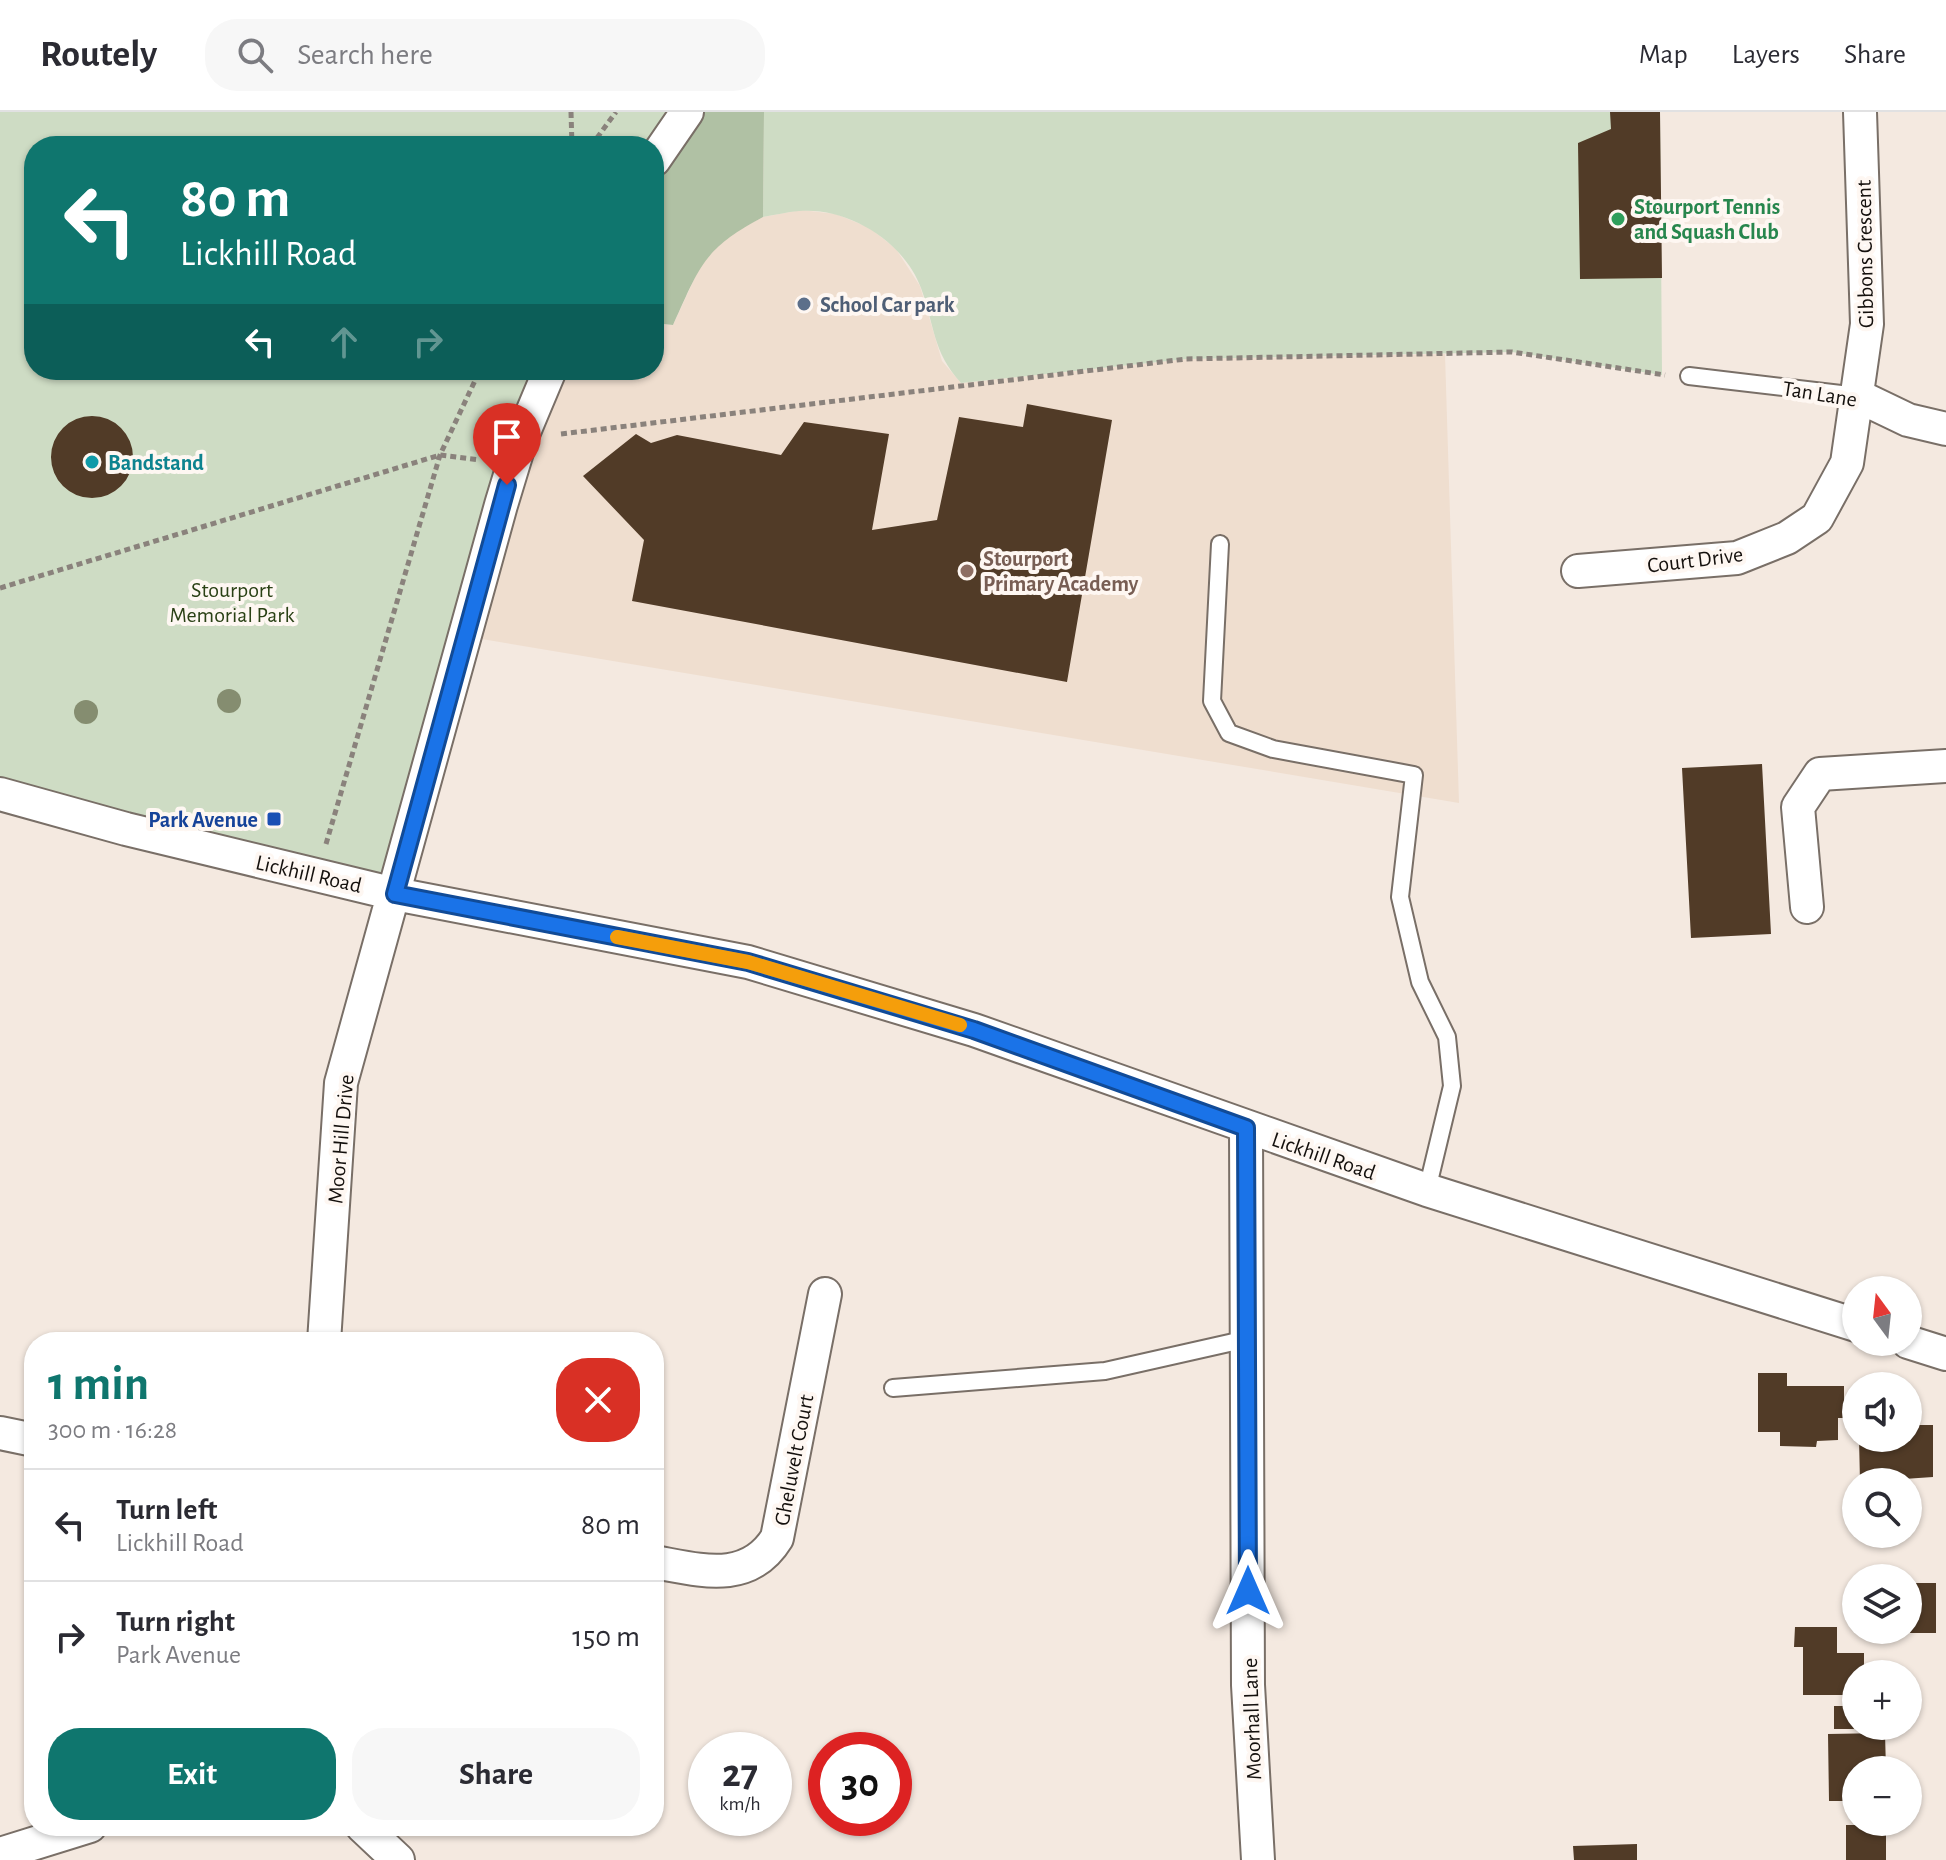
<!DOCTYPE html>
<html lang="en">
<head>
<meta charset="utf-8">
<style>
  body { margin:0; font-family:"Alegreya Sans",sans-serif; background:#f7f7f7; color:#2b2b33; height:100vh; display:flex; flex-direction:column; font-size:30px; white-space:nowrap }
  * { box-sizing:border-box; margin:0 }
  p { font-size:26px; color:#7c7c81 }
  .icon { flex:none; width:44px; height:44px; fill:none; stroke:currentColor; stroke-width:2; stroke-linecap:round; stroke-linejoin:round }
  .map { position:relative; flex:1; overflow:hidden }
  .drawer { position:absolute; left:24px; top:1220px; width:640px; height:504px; display:flex; flex-direction:column; background:#fff; border-radius:32px; box-shadow:0 2px 6px #0004 }
  .drawer>* { flex:none }
  .hud { position:absolute; left:24px; top:24px; width:640px; height:244px; border-radius:32px; box-shadow:0 2px 6px #0004; background:#0f766e; color:#fff; overflow:hidden }
  .needle { width:52px; rotate:345deg }
  .tools { position:absolute; left:1842px; top:1164px; display:grid; gap:16px }
  .tools a { display:grid; place-items:center; width:80px; height:80px; border-radius:50%; background:#fff; box-shadow:0 2px 6px #0004; font-size:40px }
  .speed { position:absolute; left:688px; top:1620px; display:flex; gap:16px; font-size:40px; font-weight:700; text-align:center }
  .speed>* { display:grid; place-content:center; width:104px; height:104px; border-radius:50%; background:#fff; box-shadow:0 2px 6px #0004; line-height:1 }
  .speed small { font-size:20px; font-weight:400 }
  .speed .limit { border:12px solid #d22; background:#fff; color:#111 }
  .pin { position:absolute; display:grid; place-items:center; width:68px; height:68px; color:#fff; margin:-82px -34px; border-radius:50% 50% 50% 0; rotate:-45deg; box-shadow:0 0 8px #0007 }
  .pin .icon { rotate:45deg }
  .me { position:absolute; width:88px; margin:-44px; rotate:0deg; stroke-linejoin:round; filter:drop-shadow(0 0 6px #0008) }
  .turn { display:flex; align-items:center; gap:28px; height:168px; padding:0 24px; font-size:36px }
  .turn .icon { width:104px; height:104px; stroke-width:2.5 }
  .turn b { display:block; font-size:56px; line-height:68px }
  .lanes { display:flex; align-items:center; height:76px; padding:0 24px; background:#0003; justify-content:center; gap:40px; direction:ltr }
  .lanes .off { opacity:.35 }
  .round { display:grid; place-items:center; flex:none; width:84px; height:84px; border-radius:32px; background:#f7f7f7 }
  .head { display:flex; align-items:center; justify-content:space-between; height:136px; padding:0 24px }
  h1 { font-size:48px; font-weight:600; line-height:60px; color:#0f766e }
  .cta { display:flex; gap:16px; margin-top:auto; padding:16px 24px }
  .cta a { flex:1; height:92px; border-radius:32px; background:#0f766e; color:#fff; font-size:32px; font-weight:600; line-height:92px; text-align:center }
  .cta a+a { background:#f7f7f7; color:#2b2b33 }
  ul { padding:0; list-style:none }
  li { display:flex; align-items:center; gap:24px; height:112px; padding:0 24px; border-top:2px solid #e1e1e2 }
  li div { flex:1 }
  li b { display:block; font-size:30px }
  li em { font-style:normal }
  header { display:flex; align-items:center; gap:48px; box-sizing:border-box; height:112px; padding:0 40px; background:#fff; border-bottom:2px solid #e1e1e2 }
  header strong { font-size:38px }
  nav { display:flex; gap:44px; margin-inline-start:auto; font-size:28px }
  .search { width:560px; height:72px; background:#f7f7f7; display:flex; align-items:center; gap:20px; box-sizing:border-box; padding:0 28px; border-radius:32px; color:#7c7c81; font-size:30px }
  .map>svg:first-child { display:block }
</style>
</head>
<body>
<header>
<strong>Routely</strong>
<div class="search"><svg class="icon" aria-label="search" viewBox="0 0 24 24"><circle cx="10" cy="10" r="6"/><path d="M15 15l6 6"/></svg>Search here</div>
<nav><a>Map</a><a>Layers</a><a>Share</a></nav>
</header>
<div class="map">
<svg width="1946" height="1748" viewBox="0 0 1946 1748">
  <rect width="100%" height="100%" fill="#f4e9e0"/>
  <path fill="#efdecf" d="M801,98L836,102L870,116L896,137L920,174L942,249L961,271L1186,247L1445,242L1459,691L464,524L550,258H654V211L673,213L703,148L734,120L763,105Z"/>
  <path fill="#cedcc4" d="M0,0H687L654,34H34V258H550L395,782L0,682Z
    M764,0H1660L1662,263L1512,240L1186,247L961,271C932,239 935,214 921,176C904,130 849,95 799,99C787,100 775,103 763,105Z"/>
  <path fill="#b0c1a4" d="M687,0H764L763,105C703,137 700,154 673,213L654,211V48Z"/>
  <path fill="#513b27" d="M1610,0H1660L1662,166L1580,167L1578,31L1611,17Z
    M1027,292L1112,308L1067,570L632,489L644,428L583,364L636,322L651,331L677,323L781,343L804,310L889,322L872,418L937,408L959,305L1023,315Z
    M51 345a41 41 0 1 1 82 0a41 41 0 1 1-82 0Z
    M1762,652L1771,822L1691,826L1682,656Z
    M1758,1261H1787V1274H1844V1306H1838V1328L1817,1329L1816,1335L1780,1334V1320H1758Z
    M1908,1313H1933V1365L1860,1370L1859,1326H1908Z
    M1908,1471H1936V1521H1867V1518H1908Z
    M1795,1515H1837V1541H1864V1562H1856V1583H1803V1535H1794Z
    M1834,1594H1856V1614H1880V1617H1834Z
    M1885,1621L1886,1658H1856V1689H1829L1828,1622Z
    M1846,1713H1886V1748H1846Z
    M1637,1732V1748H1574L1573,1734Z"/>
  <g fill="none" stroke-linecap="round" stroke-linejoin="round">
    <g stroke="#796f67" stroke-width="20">
      <path id="lane" d="M1689,264L1858,284
        M1220,432L1212,589L1229,621L1273,637L1414,663L1400,785L1420,870L1447,925L1452,974L1427,1078
        M893,1276L1105,1259L1247,1227"/>
    </g>
    <g stroke="#796f67" stroke-width="36">
      <path id="street" d="M654,48L687,0
        M1858,284L1908,308L1946,317
        M1578,459L1737,446L1787,426L1817,406L1847,351L1867,212L1860,0
        M0,682L126,717L395,782L748,850L974,918L1427,1078L1856,1213
        M1807,795L1798,695L1820,662L1946,654
        M1246,1016L1248,1573L1258,1748
        M324,1230L341,971L501,393L521,327L550,258
        M1908,1230L1946,1242
        M0,1321L34,1328
        M654,1450C700,1458 748,1473 777,1426L825,1182
        M362,1714L398,1748
        M0,1742L90,1714"/>
    </g>
    <path stroke="#8a827c" stroke-width="5" stroke-dasharray="6 4" stroke-linecap="butt" d="M571,0L572,34
      M591,34L616,0
      M561,322L1186,247L1512,240L1665,263
      M0,476L440,343L480,348
      M326,732L440,343L480,258"/>
    <use href="#lane" stroke="#fff" stroke-width="16"/>
    <use href="#street" stroke="#fff" stroke-width="32"/>
  </g>
  <g fill="#858d70">
    <circle cx="229" cy="589" r="12"/>
    <circle cx="86" cy="600" r="12"/>
  </g>
  <g fill="none" stroke-linecap="round" stroke-linejoin="round">
    <g stroke="#114b97" stroke-width="20">
      <path id="route" d="M507,373L395,782L748,850L974,918L1246,1016L1248,1479"/>
    </g>
    <use href="#route" stroke="#1a73e8" stroke-width="14"/>
    <path stroke="#f59e0b" stroke-width="14" d="M617,825L748,850L960,913"/>
  </g>
  <circle fill="#2e9e5b" stroke="#fef7f2" stroke-width="3" cx="1618" cy="107" r="8"/>
  <circle fill="#5c6f8a" stroke="#fef7f2" stroke-width="3" cx="804" cy="192" r="8"/>
  <circle fill="#0f9aa8" stroke="#fef7f2" stroke-width="3" cx="92" cy="350" r="8"/>
  <circle fill="#8d6e63" stroke="#fef7f2" stroke-width="3" cx="967" cy="459" r="8"/>
  <rect fill="#1a4fb4" stroke="#fef7f2" stroke-width="3" x="266" y="699" width="16" height="16" rx="4"/>
  <g text-anchor="middle" stroke-width="8" stroke-linejoin="round" paint-order="stroke">
    <g font-size="22" font-weight="bold" fill="#27864d" stroke="#fef7f2" text-anchor="start">
      <text x="1634" y="102">Stourport Tennis<tspan x="1634" dy="25">and Squash Club</tspan></text>
    </g>
    <g font-size="22" fill="#14100d" stroke="#fef7f2">
      <text transform="translate(1864 142) rotate(-91)" y="8">Gibbons Crescent</text>
      <text transform="translate(1820 281) rotate(9)" y="8">Tan Lane</text>
      <text transform="translate(1695 447) rotate(-7)" y="8">Court Drive</text>
      <text transform="translate(309 761) rotate(13)" y="8">Lickhill Road</text>
      <text transform="translate(340 1027) rotate(-85)" y="8">Moor Hill Drive</text>
      <text transform="translate(1324 1043) rotate(19)" y="8">Lickhill Road</text>
      <text transform="translate(793 1348) rotate(-79)" y="8">Gheluvelt Court</text>
      <text transform="translate(1251 1607) rotate(-92)" y="8">Moorhall Lane</text>
    </g>
    <g font-size="22" font-weight="bold" fill="#4e5e75" stroke="#fef7f2" text-anchor="start">
      <text x="820" y="200">School Car park</text>
    </g>
    <g font-size="22" font-weight="bold" fill="#0d838f" stroke="#fef7f2" text-anchor="start">
      <text x="108" y="358">Bandstand</text>
    </g>
    <g font-size="22" font-weight="bold" fill="#785e54" stroke="#fef7f2" text-anchor="start">
      <text x="983" y="454">Stourport<tspan x="983" dy="25">Primary Academy</tspan></text>
    </g>
    <g font-size="22" fill="#2a4115" stroke="#fef7f2">
      <text x="232" y="485">Stourport<tspan x="232" dy="25">Memorial Park</tspan></text>
    </g>
    <g font-size="22" font-weight="bold" fill="#164399" stroke="#fef7f2" text-anchor="end">
      <text x="258" y="715">Park Avenue</text>
    </g>
  </g>
</svg>
<div class="tools">
<a><svg class="needle" viewBox="-14 -14 28 28"><path d="M0-13l5 13h-10z" fill="#e53935"/><path d="M0 13l5-13h-10z" fill="#7c7c81"/></svg></a>
<a><svg class="icon" aria-label="sound" viewBox="0 0 24 24"><path d="M4 9h4l5-4v14l-5-4H4zM17 9q2 3 0 6"/></svg></a>
<a><svg class="icon" aria-label="search" viewBox="0 0 24 24"><circle cx="10" cy="10" r="6"/><path d="M15 15l6 6"/></svg></a>
<a><svg class="icon" aria-label="layers" viewBox="0 0 24 24"><path d="M12 4l9 5-9 5-9-5zM3 14l9 5 9-5"/></svg></a>
<a>+</a>
<a>−</a>
</div>
<div class="speed"><div>27<small>km/h</small></div><div class="limit">30</div></div>
<div class="pin" style="left:507px;top:373px;background:#d93025"><svg class="icon" aria-label="arrive" viewBox="0 0 24 24"><path d="M6 21V4h12l-3 4 3 4H6"/></svg></div>
<svg class="me" style="left:1248px;top:1479px" viewBox="-20 -20 40 40"><path d="M0-17L14 15 0 8-14 15z" fill="#1a73e8" stroke="#fff" stroke-width="4"/></svg>
<div class="hud">
<div class="turn"><svg class="icon" aria-label="left" viewBox="0 0 24 24"><path d="M17 20v-9H6M10 6l-5 5 5 5"/></svg><div><b>80 m</b>Lickhill Road</div></div>
<div class="lanes"><svg class="icon" aria-label="left" viewBox="0 0 24 24"><path d="M17 20v-9H6M10 6l-5 5 5 5"/></svg><svg class="icon off" aria-label="ahead" viewBox="0 0 24 24"><path d="M12 20V5M6 11l6-6 6 6"/></svg><svg class="icon off" aria-label="right" viewBox="0 0 24 24"><path d="M7 20v-9h11M14 6l5 5-5 5"/></svg></div>
</div>
<section class="drawer">
<div class="head"><div><h1>1 min</h1><p>300 m · 16:28</p></div><a class="round" style="background:#d93025;color:#fff"><svg class="icon" aria-label="close" viewBox="0 0 24 24"><path d="M6 6l12 12M18 6L6 18"/></svg></a></div>
<ul>
<li><svg class="icon" aria-label="left" viewBox="0 0 24 24"><path d="M17 20v-9H6M10 6l-5 5 5 5"/></svg><div><b>Turn left</b><p>Lickhill Road</p></div><em>80 m</em></li>
<li><svg class="icon" aria-label="right" viewBox="0 0 24 24"><path d="M7 20v-9h11M14 6l5 5-5 5"/></svg><div><b>Turn right</b><p>Park Avenue</p></div><em>150 m</em></li>
</ul>
<div class="cta"><a>Exit</a><a>Share</a></div>
</section>
</div>
</body>
</html>
